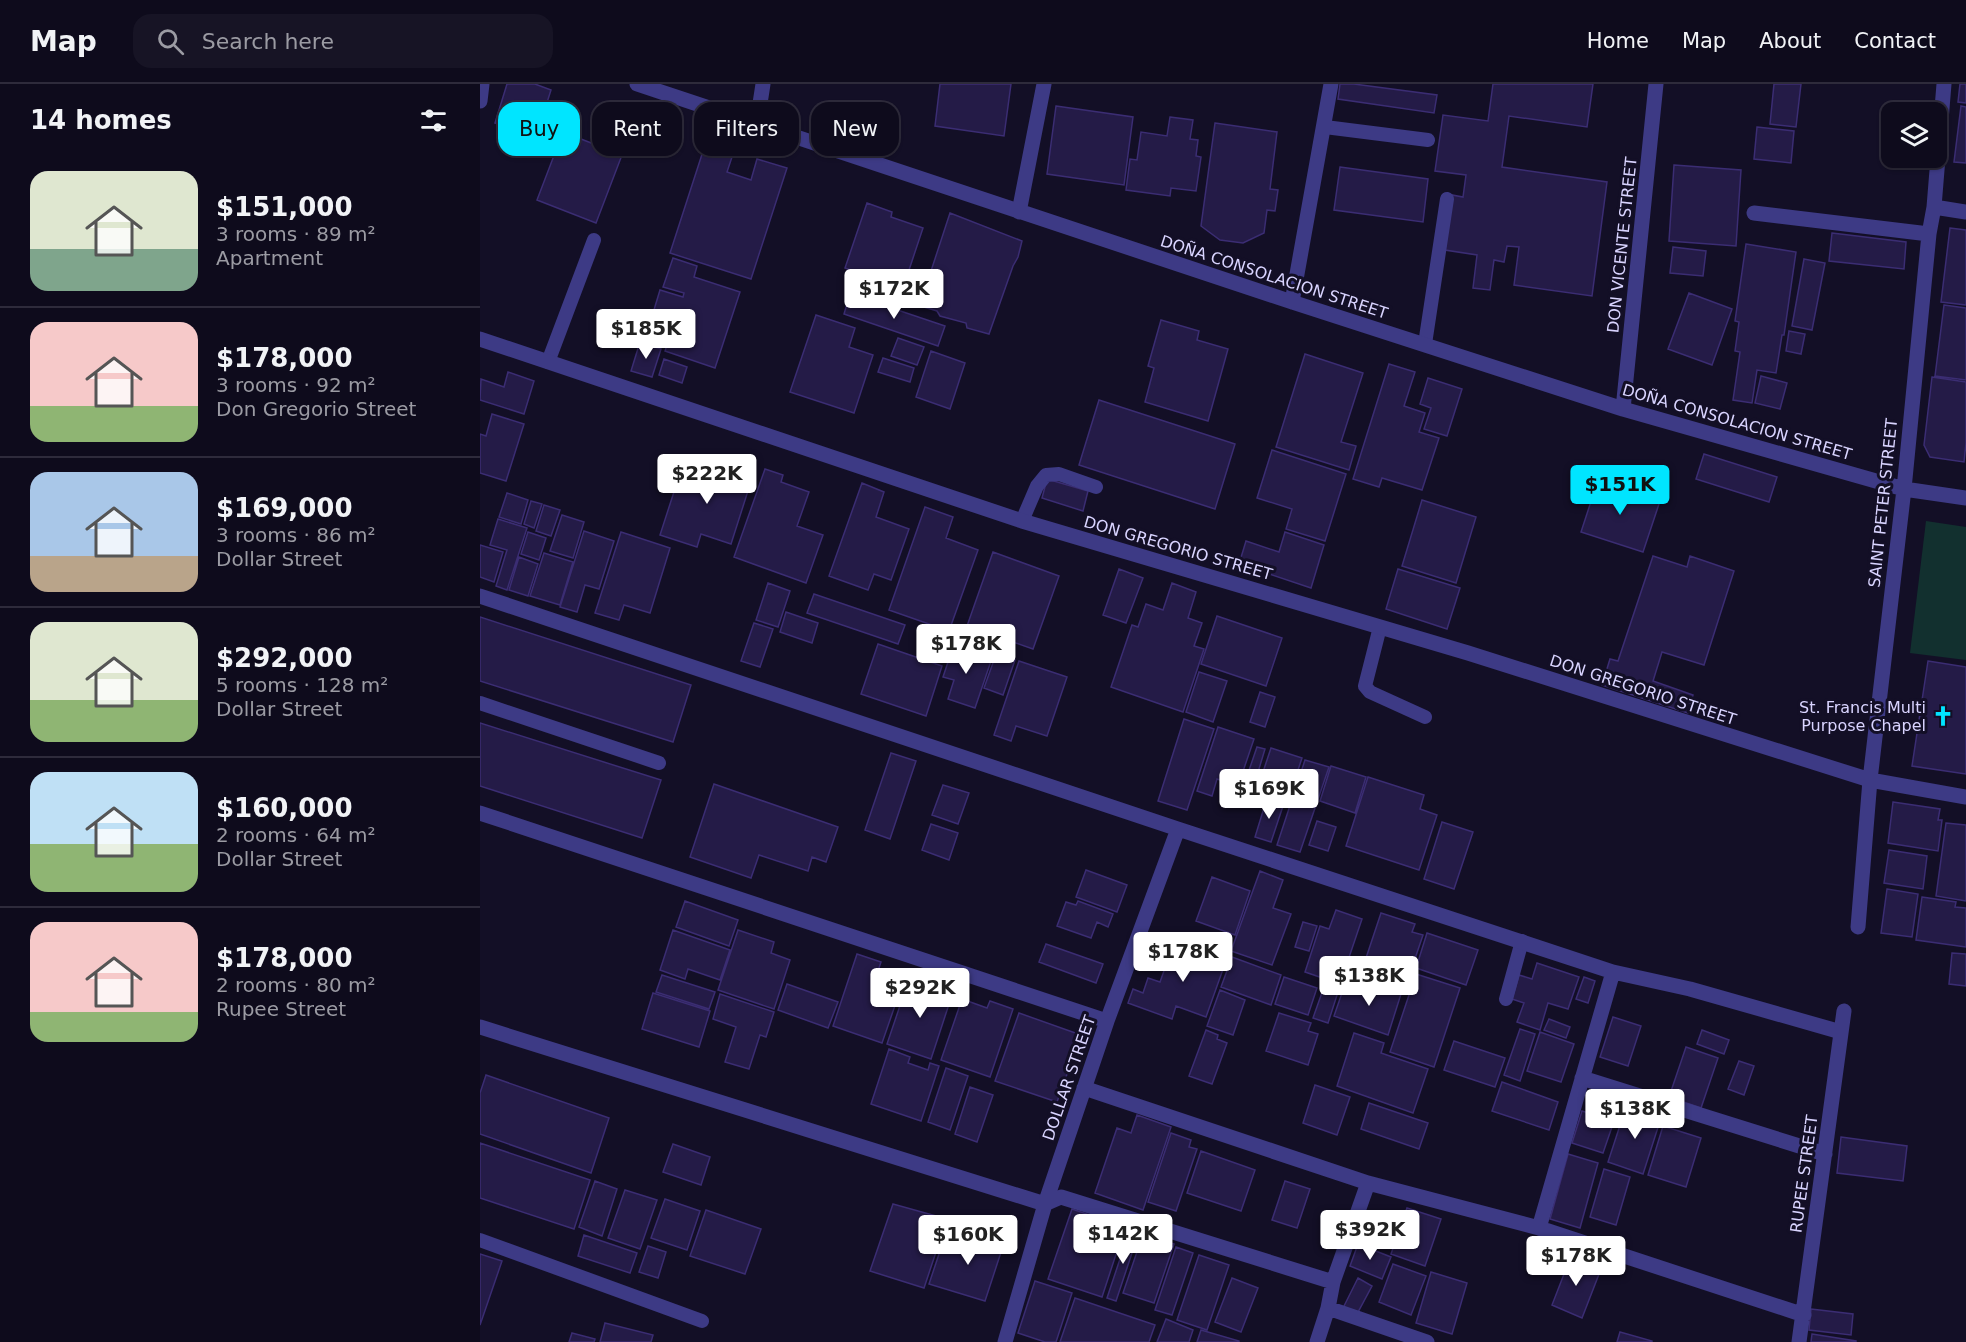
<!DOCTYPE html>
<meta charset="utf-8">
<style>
body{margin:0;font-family:"DejaVu Sans",sans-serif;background:#171425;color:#f1f3f6;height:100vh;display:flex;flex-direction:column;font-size:22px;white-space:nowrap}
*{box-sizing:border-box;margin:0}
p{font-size:20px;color:#9b9ba3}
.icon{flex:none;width:33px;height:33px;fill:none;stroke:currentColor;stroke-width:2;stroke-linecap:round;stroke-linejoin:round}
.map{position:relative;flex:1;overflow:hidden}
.panel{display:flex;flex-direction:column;background:#0e0b1c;width:480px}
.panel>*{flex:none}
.top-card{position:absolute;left:18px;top:18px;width:570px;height:54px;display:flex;gap:12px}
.fabs{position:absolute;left:1401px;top:18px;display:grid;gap:12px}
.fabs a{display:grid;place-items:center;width:66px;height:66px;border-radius:12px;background:#0e0b1c;box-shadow:0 2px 4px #0004,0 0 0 2px #2e2b3b;font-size:30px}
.price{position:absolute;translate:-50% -51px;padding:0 14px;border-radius:6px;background:#fff;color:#222;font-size:20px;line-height:39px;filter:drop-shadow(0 2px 3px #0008)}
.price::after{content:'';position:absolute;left:50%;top:36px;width:18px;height:14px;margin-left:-9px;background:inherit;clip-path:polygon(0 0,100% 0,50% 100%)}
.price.on{background:#00e5ff;color:#111}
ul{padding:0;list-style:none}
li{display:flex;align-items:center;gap:18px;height:150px;padding:0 30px}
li+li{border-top:2px solid #2e2b3b}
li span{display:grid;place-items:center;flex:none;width:168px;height:120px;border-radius:18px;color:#555}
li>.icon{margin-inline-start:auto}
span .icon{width:72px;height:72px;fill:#fffc;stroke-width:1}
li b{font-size:26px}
h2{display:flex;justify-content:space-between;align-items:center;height:72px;padding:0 30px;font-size:26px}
.pill{padding:0 21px;border-radius:18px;background:#0e0b1c;box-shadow:0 2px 4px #0004,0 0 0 2px #2e2b3b;font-size:21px;line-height:54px}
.pill.on{background:#00e5ff;color:#111}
header{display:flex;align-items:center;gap:36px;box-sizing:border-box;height:84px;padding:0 30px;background:#0e0b1c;border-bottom:2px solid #2e2b3b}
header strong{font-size:28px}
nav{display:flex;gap:33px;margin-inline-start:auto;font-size:21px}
.search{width:420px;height:54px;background:#171425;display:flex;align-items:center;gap:15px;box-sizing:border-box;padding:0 21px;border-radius:18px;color:#9b9ba3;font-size:22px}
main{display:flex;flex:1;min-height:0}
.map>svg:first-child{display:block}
</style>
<header>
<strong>Map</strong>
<div class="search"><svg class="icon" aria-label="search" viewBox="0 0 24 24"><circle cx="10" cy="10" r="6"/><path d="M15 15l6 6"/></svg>Search here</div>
<nav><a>Home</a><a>Map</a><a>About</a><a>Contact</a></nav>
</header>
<main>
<section class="panel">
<h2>14 homes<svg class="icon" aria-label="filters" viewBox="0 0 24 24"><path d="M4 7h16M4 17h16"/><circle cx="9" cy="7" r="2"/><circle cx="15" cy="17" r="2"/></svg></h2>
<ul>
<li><span style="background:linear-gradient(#dfe7d0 65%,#7fa58c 0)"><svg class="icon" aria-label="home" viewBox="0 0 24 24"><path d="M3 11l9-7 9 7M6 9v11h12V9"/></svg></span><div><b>$151,000</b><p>3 rooms · 89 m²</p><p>Apartment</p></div></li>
<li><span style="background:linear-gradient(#f6c9c9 70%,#8fb573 0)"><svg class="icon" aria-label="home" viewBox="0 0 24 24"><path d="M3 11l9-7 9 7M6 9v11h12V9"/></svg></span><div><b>$178,000</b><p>3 rooms · 92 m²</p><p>Don Gregorio Street</p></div></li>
<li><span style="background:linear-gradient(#a9c7e8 70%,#b9a48a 0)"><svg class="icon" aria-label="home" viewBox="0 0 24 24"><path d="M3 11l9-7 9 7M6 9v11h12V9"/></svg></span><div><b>$169,000</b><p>3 rooms · 86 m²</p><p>Dollar Street</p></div></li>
<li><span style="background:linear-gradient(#dfe7d0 65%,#8fb573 0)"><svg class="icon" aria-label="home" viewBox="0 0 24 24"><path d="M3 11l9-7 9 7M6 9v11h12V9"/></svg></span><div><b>$292,000</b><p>5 rooms · 128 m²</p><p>Dollar Street</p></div></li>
<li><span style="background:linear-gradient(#bfe0f5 60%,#8fb573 0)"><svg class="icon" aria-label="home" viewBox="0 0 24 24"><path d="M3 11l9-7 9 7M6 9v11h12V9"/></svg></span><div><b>$160,000</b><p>2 rooms · 64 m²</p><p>Dollar Street</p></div></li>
<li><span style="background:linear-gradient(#f6c9c9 75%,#8fb573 0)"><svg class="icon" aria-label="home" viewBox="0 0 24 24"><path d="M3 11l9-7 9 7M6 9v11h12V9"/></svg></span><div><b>$178,000</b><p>2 rooms · 80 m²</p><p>Rupee Street</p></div></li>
</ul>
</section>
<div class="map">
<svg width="1486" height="1258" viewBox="0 0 1486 1258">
<rect width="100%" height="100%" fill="#130f26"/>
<path fill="#12302f" d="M1446 437 1486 443V576L1430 569Z"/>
<path fill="#241b47" stroke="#3b2d73" stroke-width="1.5" d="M27 0H55L71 6 56 53 15 39Z
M460 0H531L524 52 455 42Z
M860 0H874L957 11 954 29 858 15Z
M1013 0H1113L1107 43 1029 32 1022 83 1127 98 1112 212 1034 201 1039 163 1027 162 1024 178 1014 176 1010 206 993 204 997 171 965 166 972 111 983 113 986 91 955 87 963 31 1008 37Z
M1294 0H1321L1316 43 1290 40Z
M1480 0H1486V19L1478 18Z
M576 22 653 33 644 101 567 90Z
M1481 22 1486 23V79L1474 78Z
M690 33 713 36 710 55 718 56 716 72 721 73 716 107 691 104 690 112 646 106 650 75 657 76 661 48 687 52Z
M735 39 797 48 790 105 798 106 795 127 787 126 784 149 763 159 740 156 721 142Z
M1277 43 1314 47 1311 79 1274 75Z
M83 48 142 71 116 139 57 116Z
M226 58 254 67 247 88 271 96 277 75 307 84 271 195 190 169Z
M1194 81 1261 86 1256 162 1189 157Z
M860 83 948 95 943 138 854 126Z
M387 119 412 128 411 133 443 144 423 204 365 184Z
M470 129 542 157 538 173 533 182 509 250 487 244 486 239 460 232 457 227 444 223 459 194 450 190Z
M1470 144 1486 146V221L1461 218Z
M1352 149 1426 158 1424 185 1349 177Z
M1266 160 1316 168 1304 251H1302L1296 289 1277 286 1272 319 1253 316 1260 268 1255 267 1259 238 1255 237Z
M1193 163 1226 167 1223 192 1190 189Z
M193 174 217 182 214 193 260 208 235 284 185 267 192 246 170 239 180 206 203 213 204 209 183 203Z
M1324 175 1345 179 1332 246 1312 242Z
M1209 209 1252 225 1232 281 1188 265Z
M370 210 465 242 458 262 364 230Z
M1464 221 1486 224V296L1455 292Z
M336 231 375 244 369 263 393 271 374 329 310 308Z
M681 236 719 247 717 256 748 265 728 337 665 318 674 284 668 282Z
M1309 247 1325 250 1321 270 1306 267Z
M418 254 444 263 437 281 411 272Z
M160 258 181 265 172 293 151 287Z
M451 267 485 279 470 325 436 313Z
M825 270 883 289 861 358 876 362 869 386 796 363Z
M403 274 434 284 430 298 398 288Z
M184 275 207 283 202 299 179 291Z
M909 280 935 288 924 322 945 329 939 348 959 354 942 406 902 394 899 403 873 395Z
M28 288 54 297 44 330 0 316 1 295 24 303Z
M1281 292 1307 299 1300 325 1275 319Z
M1452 293 1486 298V359L1484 378 1450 373 1444 361Z
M948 294 982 305 967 352 944 345 951 324 940 320Z
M619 316 755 360 735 425 599 381Z
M12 330 44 340 26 397 0 389V350L6 352Z
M792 366 866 390 845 457 806 445 812 425 777 414Z
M1224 370 1297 393 1289 418 1216 395Z
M246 379 274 388 251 460 221 450 217 463 180 451 203 380 242 393Z
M285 385 303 391 301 398 329 408 317 442 343 451 326 499 254 473Z
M567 395 608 407 603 427 562 414Z
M1118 396 1180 417 1163 468 1101 448Z
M382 399 404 408 396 433 429 445 411 496 394 490 388 506 349 492Z
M27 409 48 416 41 440 19 433Z
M942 416 996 433 976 499 922 482Z
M51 417 62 420 54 444 44 440Z
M64 421 80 426 71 452 56 447Z
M445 423 473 433 466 454 498 466 469 547 409 526Z
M82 431 104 438 93 474 70 467Z
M18 435 47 444 27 506 16 502 27 466 10 461Z
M104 447 134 457 119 505 105 501 97 528 80 523Z
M48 448 66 454 59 476 41 470Z
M141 448 190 464 170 529 144 521 139 536 115 529Z
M805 448 844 461 831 504 759 480 766 457 799 468Z
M0 461 23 468 14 498 0 493Z
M513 468 579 492 553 565 487 542Z
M64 469 93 478 80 521 50 512Z
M1173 472 1207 483 1210 472 1254 487 1224 581 1182 568 1173 597 1213 611 1208 629 1122 601 1130 575 1138 577Z
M39 473 58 480 48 512 29 506Z
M639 485 663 494 646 539 623 531Z
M918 485 980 504 967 545 906 525Z
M288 499 310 507 298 543 276 536Z
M692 499 716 508 708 534 722 539 714 562 724 565 703 628 631 603 652 541 658 543 666 520 683 526Z
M334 510 425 541 418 560 327 529Z
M306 528 338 539 332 559 300 548Z
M737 532 802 554 786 602 721 580Z
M0 533 211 601 193 658 0 597Z
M274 539 293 545 280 583 261 577Z
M475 557 491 562 489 570 511 577 495 624 468 615 474 596 463 593Z
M398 560 462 582 446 632 381 610Z
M494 562 535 576 523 611 504 604 514 576 492 569Z
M539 577 587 593 567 652 536 642 531 657 514 651Z
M1448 577 1486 583V690L1432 682Z
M719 588 747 597 733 638 706 628Z
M780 608 795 613 785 643 770 638Z
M704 635 734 645 707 726 678 717Z
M0 639 181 696 162 754 0 702Z
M738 643 774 655 758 702 737 695 732 712 717 707Z
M777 663 785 665 775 698 766 695Z
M791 664 822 674 810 710 779 700Z
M411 669 436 677 410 755 385 746Z
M825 676 849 683 820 768 797 761Z
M851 682 886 693 875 729 840 717Z
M888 693 944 711 940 725 957 731 939 786 866 762Z
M234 700 358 743 346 778 332 773 328 787 279 771 271 794 210 773Z
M463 701 489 709 478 740 452 731Z
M787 714 804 719 791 758 775 753Z
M1413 718 1460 725 1458 736H1462L1458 767 1408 759Z
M837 737 856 743 848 767 829 761Z
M962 738 993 748 974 805 944 795Z
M1466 739 1486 741V817L1456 812Z
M451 740 478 749 469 776 442 766Z
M1409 766 1447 772 1443 805 1404 799Z
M606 786 647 801 637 828 596 813Z
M780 787 803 796 793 824 811 830 792 881 751 867Z
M732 793 770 807 755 851 716 837Z
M1407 805 1438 810 1432 853 1401 849Z
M1442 813 1476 818 1475 823 1486 824V863L1436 856Z
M205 817 258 836 249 862 196 843Z
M598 817 633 830 628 843 617 838 611 854 577 842 586 818 596 821Z
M856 826 882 835 860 900 825 888 840 842 849 845Z
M901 829 935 840 932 848 943 851 925 904 881 889Z
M823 838 837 842 829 867 815 863Z
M193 846 250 866 240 896 208 885 205 895 180 886Z
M258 846 294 858 291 869 310 876 294 925 238 906Z
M947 849 998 866 986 901 936 884Z
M701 858 747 874 726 933 696 922 692 935 648 919 653 905 663 909 668 894 680 898 690 870 696 872Z
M566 860 623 880 616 899 559 878Z
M1472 869 1486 870V902L1469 900Z
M377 870 401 878 396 893 406 896 404 901 420 907 402 959 353 942Z
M752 873 801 891 791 921 741 903Z
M1057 879 1099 893 1088 925 1068 919 1060 946 1037 938 1044 919 1032 915 1039 891 1052 895Z
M936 890 980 904 954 983 910 968Z
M182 891 235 908 229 925 176 908Z
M804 893 837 904 828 931 795 920Z
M1104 893 1115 897 1108 919 1096 915Z
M440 896 473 908 451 975 407 960 427 901 437 904Z
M886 898 921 910 908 951 854 932 864 903 882 910Z
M307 900 358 918 348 944 298 926Z
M845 900 859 905 848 939 833 934Z
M740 906 765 916 753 951 727 942Z
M173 909 230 927 219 963 162 945Z
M240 910 294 928 286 953 280 951 269 985 245 978 256 943 233 935Z
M482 915 507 924 510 917 533 925 510 993 461 976Z
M539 929 601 951 577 1018 515 997Z
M799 929 831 939 828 947 838 950 828 981 786 967Z
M1133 933 1161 942 1148 982 1120 973Z
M1069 935 1090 943 1086 954 1064 946Z
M1040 945 1055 950 1040 997 1024 991Z
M726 946 738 951 737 955 747 959 732 1000 709 992Z
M1222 946 1249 956 1244 970 1217 960Z
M1060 948 1094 960 1081 998 1047 987Z
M874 949 904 959 901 969 948 985 933 1029 857 1002Z
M974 957 1025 974 1015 1003 964 986Z
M1206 963 1238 974 1221 1024 1189 1013Z
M409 965 430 973 428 979 448 986 450 979 459 982 441 1037 391 1020Z
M1259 977 1274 982 1264 1011 1248 1005Z
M466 984 488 992 470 1046 448 1038Z
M6 991 129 1034 111 1089 0 1050V1009Z
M1022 998 1078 1018 1069 1046 1012 1027Z
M835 1001 870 1013 857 1051 823 1039Z
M490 1003 513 1011 497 1058 475 1050Z
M889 1019 948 1039 939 1065 881 1045Z
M1146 1023 1181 1034 1163 1090 1128 1078Z
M1102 1027 1134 1037 1123 1069 1092 1059Z
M657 1031 691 1043 663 1126 615 1109 637 1044 651 1049Z
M1183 1042 1221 1054 1206 1103 1168 1091Z
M691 1049 711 1056 709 1063 717 1065 696 1127 668 1118Z
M1361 1053 1427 1062 1423 1097 1357 1089Z
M0 1059 110 1096 94 1145 0 1114Z
M193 1060 230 1073 221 1101 183 1088Z
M721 1067 775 1086 761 1127 707 1109Z
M1088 1070 1118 1079 1100 1144 1070 1135Z
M1124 1085 1150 1093 1136 1141 1110 1133Z
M115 1097 137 1105 122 1152 99 1143Z
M805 1097 830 1105 817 1144 792 1136Z
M145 1106 177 1116 160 1165 128 1154Z
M185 1115 220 1127 207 1166 171 1154Z
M413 1120 467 1135 444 1204 390 1187Z
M927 1124 961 1135 945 1182 911 1170Z
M592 1125 645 1143 622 1213 568 1195Z
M226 1126 281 1145 265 1190 210 1172Z
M650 1145 659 1148 636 1217 627 1214Z
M502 1149 525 1156 505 1217 449 1200 465 1152 498 1163Z
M663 1150 694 1160 674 1219 643 1209Z
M104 1151 157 1169 150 1189 98 1172Z
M878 1160 911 1173 902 1195 870 1182Z
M168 1162 186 1168 178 1194 159 1188Z
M696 1163 713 1169 692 1231 675 1226Z
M0 1170 22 1177 0 1241Z
M719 1171 749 1181 727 1246 697 1236Z
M1091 1172 1121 1185 1102 1234 1072 1221Z
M913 1180 946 1192 931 1231 899 1218Z
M951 1188 987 1199 972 1250 936 1239Z
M752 1194 778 1204 761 1248 735 1238Z
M878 1194 892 1202 877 1230 863 1224Z
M555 1197 592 1209 576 1258H565L538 1249Z
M595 1214 675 1241 669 1258H580Z
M1331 1225 1373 1230 1371 1251 1329 1246Z
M686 1235 713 1246 709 1258H677Z
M125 1239 173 1251 171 1258H120Z
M721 1246 759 1257V1258H717Z
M1140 1248 1172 1257V1258H1137Z
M92 1249 115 1255 114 1258H89Z
M1332 1250 1376 1257V1258H1331Z"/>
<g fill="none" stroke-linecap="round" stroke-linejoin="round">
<path stroke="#3d3a85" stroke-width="14" d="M845 43 948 56
M945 260 967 115
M68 278 114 156
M542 437 557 402 566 391 579 390 616 403
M900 543 885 602 890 608 945 633
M0 619 179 679
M1026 915 1042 857
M0 1156 222 1237"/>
<path stroke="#3d3a85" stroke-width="15" d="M157 0 812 218 1143 325 1424 405 1486 414
M0 17 2 0
M277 39 283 0
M1454 123 1486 128
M539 128 564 0
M1274 129 1449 150
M812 218 851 0
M0 255 542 437 988 569 1390 696 1486 713
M1143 325 1176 0
M0 512 698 745 1133 888 1210 905 1361 948
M0 729 627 937
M1378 843 1390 696 1424 405 1449 150 1454 123 1464 0
M0 943 565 1120 581 1113 853 1198
M1102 994 1345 1070
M604 1004 888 1099 1059 1144 1324 1231
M1059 1144 1133 888
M848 1224 947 1258
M525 1258 565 1120 627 937 698 745
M837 1258 848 1224 853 1198 888 1099
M1319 1258 1364 927"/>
</g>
<defs>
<g id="church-bare" transform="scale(1.62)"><path d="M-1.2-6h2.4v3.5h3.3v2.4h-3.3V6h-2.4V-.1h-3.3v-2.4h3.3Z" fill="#00e5ff" stroke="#130f26" stroke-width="2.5" paint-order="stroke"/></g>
</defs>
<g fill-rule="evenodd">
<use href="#church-bare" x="1463" y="632"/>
</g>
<g text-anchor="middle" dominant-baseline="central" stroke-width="6" stroke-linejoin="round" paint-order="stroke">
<g font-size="16" fill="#d9d4ff" stroke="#130f26">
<text transform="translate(1142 161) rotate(-84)">DON VICENTE STREET</text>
<text transform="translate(794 193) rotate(18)">DOÑA CONSOLACION STREET</text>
<text transform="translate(1257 338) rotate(16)">DOÑA CONSOLACION STREET</text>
<text transform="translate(1403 419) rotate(-84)">SAINT PETER STREET</text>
<text transform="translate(698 464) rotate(16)">DON GREGORIO STREET</text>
<text transform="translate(1163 606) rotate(18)">DON GREGORIO STREET</text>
<text transform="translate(589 994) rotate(-71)">DOLLAR STREET</text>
<text transform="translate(1324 1090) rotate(-82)">RUPEE STREET</text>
</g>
<g font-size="16" fill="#d9d4ff" stroke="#130f26" text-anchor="end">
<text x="1446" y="623">St. Francis Multi<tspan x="1446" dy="18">Purpose Chapel</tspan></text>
</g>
</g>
</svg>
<div class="fabs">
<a><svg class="icon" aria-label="layers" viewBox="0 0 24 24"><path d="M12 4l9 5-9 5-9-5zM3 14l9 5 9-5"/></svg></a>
</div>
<b class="price" style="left:414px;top:236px">$172K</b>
<b class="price" style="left:166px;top:276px">$185K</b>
<b class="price" style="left:227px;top:421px">$222K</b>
<b class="price on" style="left:1140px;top:432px">$151K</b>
<b class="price" style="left:486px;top:591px">$178K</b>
<b class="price" style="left:789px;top:736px">$169K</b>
<b class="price" style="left:703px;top:899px">$178K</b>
<b class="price" style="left:889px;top:923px">$138K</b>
<b class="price" style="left:440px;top:935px">$292K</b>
<b class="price" style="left:1155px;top:1056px">$138K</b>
<b class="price" style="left:890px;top:1177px">$392K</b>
<b class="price" style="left:643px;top:1181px">$142K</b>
<b class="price" style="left:488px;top:1182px">$160K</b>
<b class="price" style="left:1096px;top:1203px">$178K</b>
<div class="top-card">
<a class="pill on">Buy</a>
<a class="pill">Rent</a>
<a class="pill">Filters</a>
<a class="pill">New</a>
</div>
</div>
</main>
